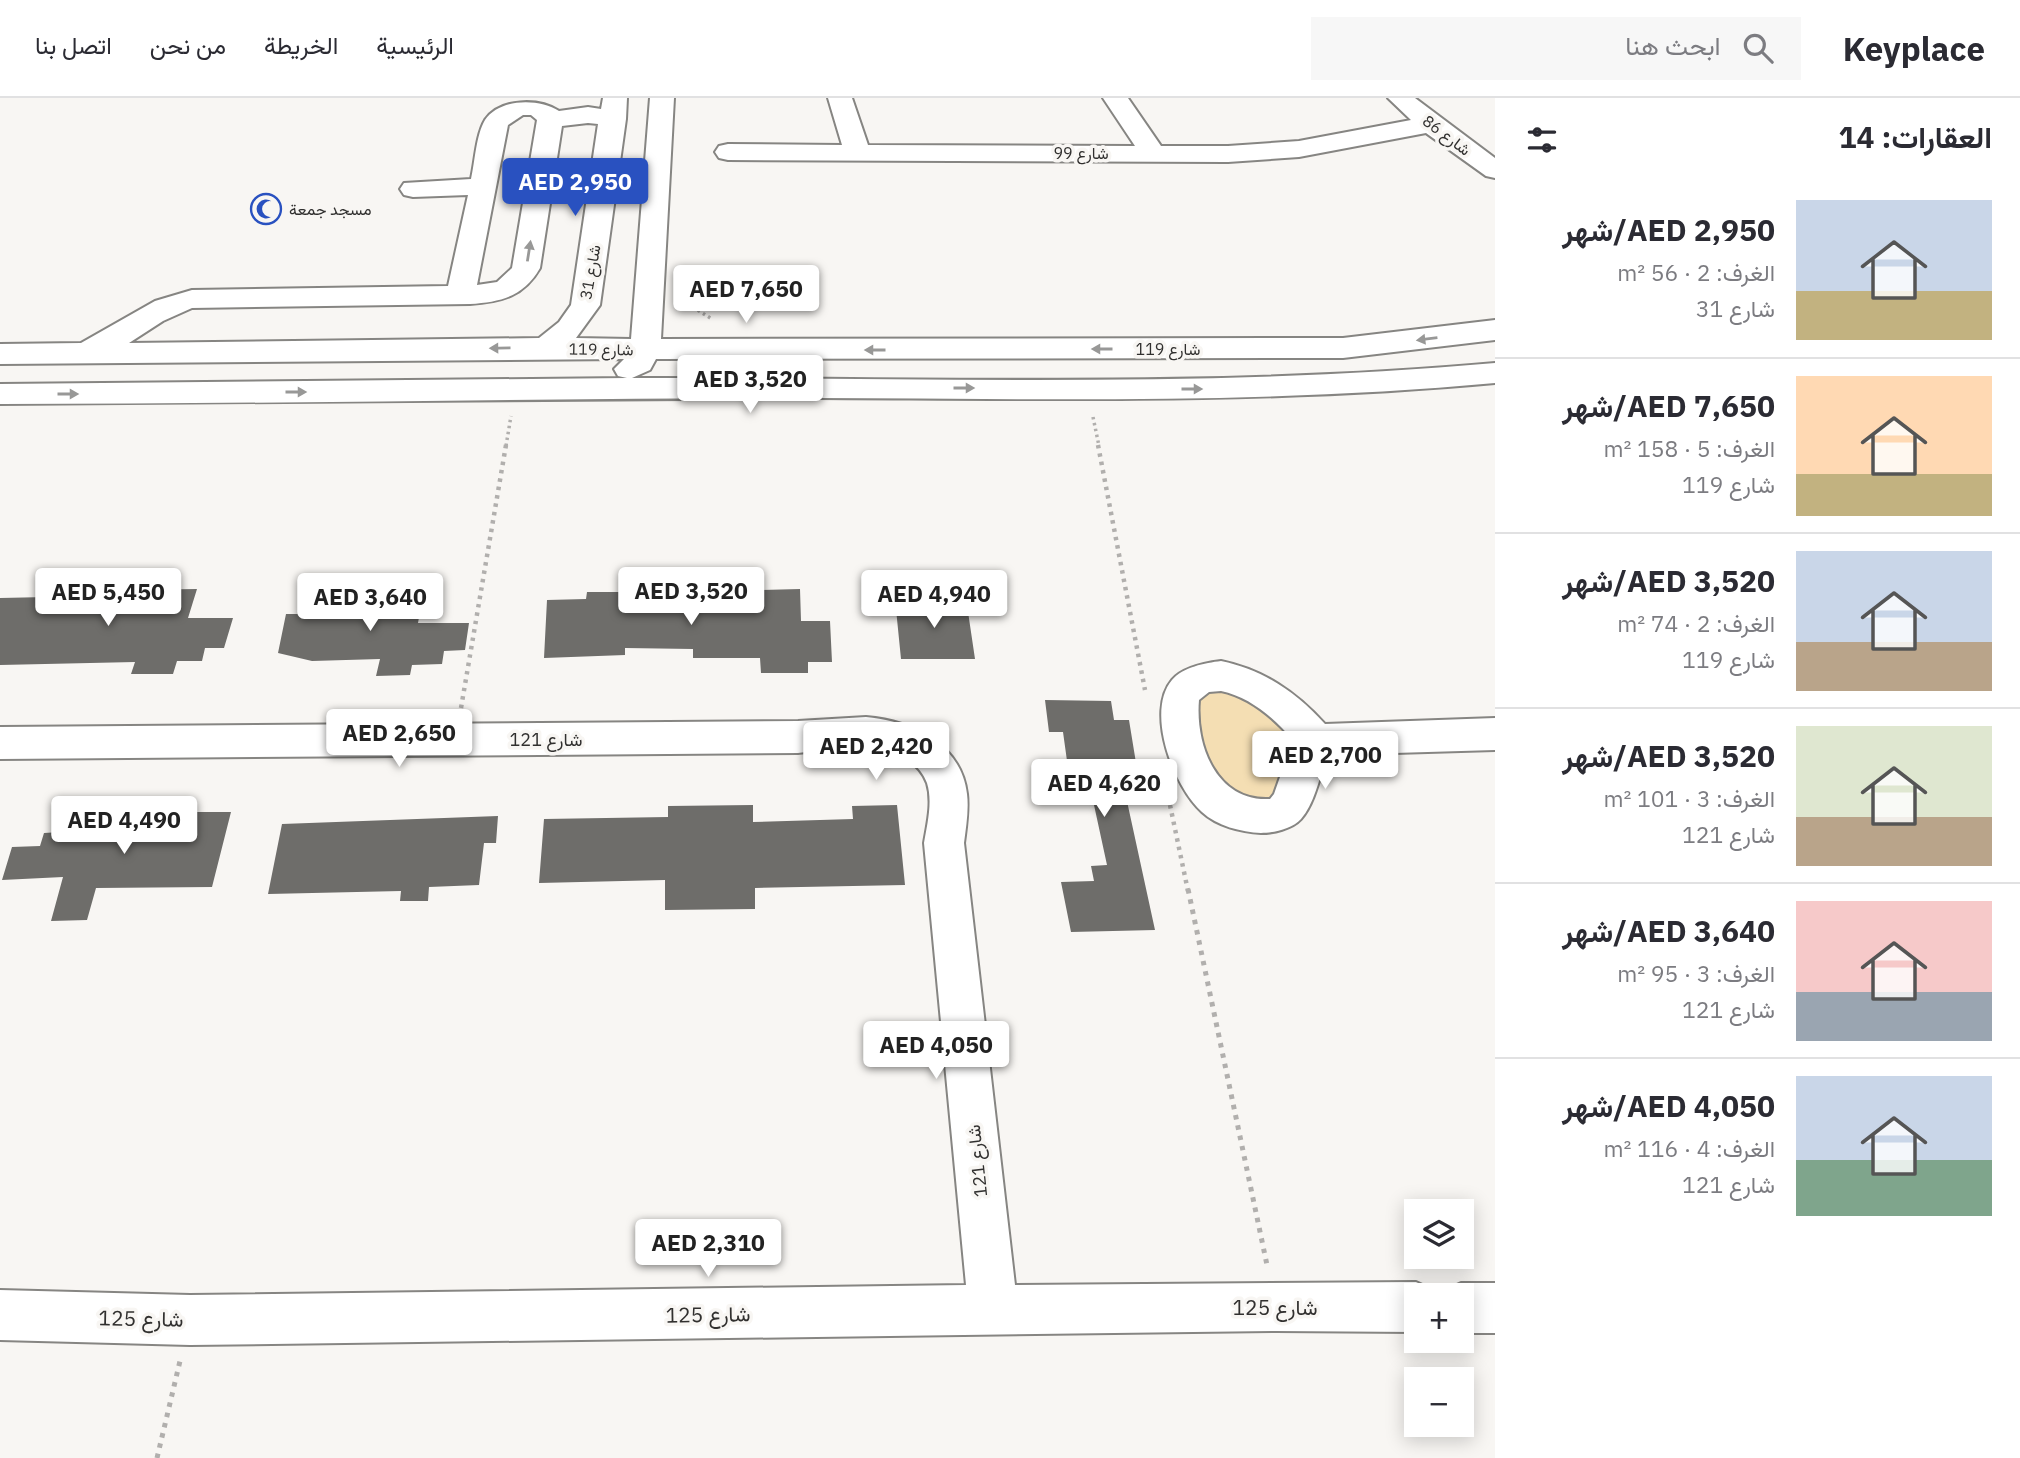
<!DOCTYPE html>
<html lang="ar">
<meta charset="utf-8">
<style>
body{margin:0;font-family:"IBM Plex Sans",Vazirmatn,sans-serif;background:#f7f7f7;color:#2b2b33;direction:rtl;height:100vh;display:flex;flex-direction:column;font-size:26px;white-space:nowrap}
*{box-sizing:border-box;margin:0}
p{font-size:23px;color:#7c7c81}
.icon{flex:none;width:38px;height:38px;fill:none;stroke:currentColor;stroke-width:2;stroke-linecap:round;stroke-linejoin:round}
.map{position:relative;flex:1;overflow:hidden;direction:ltr}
.details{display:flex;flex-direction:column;background:#fff;width:525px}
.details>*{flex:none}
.controls{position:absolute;left:1404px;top:1101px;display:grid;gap:14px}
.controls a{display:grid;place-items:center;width:70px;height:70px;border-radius:0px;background:#fff;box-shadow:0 4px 18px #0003;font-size:35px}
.price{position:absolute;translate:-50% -60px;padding:0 16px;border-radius:7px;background:#fff;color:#222;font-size:23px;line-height:46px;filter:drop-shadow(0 2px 4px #0008)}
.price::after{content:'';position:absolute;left:50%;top:42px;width:21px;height:16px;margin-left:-10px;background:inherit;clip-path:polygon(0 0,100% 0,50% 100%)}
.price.active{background:#2951c0;color:#fff}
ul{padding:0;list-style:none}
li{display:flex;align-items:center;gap:21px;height:175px;padding:0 28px}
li+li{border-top:2px solid #e1e1e2}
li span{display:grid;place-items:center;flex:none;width:196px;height:140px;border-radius:0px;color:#555}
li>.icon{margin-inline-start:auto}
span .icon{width:84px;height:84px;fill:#fffc;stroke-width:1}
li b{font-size:30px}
h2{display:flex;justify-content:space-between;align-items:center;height:84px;padding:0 28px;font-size:30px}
header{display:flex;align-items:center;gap:42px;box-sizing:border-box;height:98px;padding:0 35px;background:#fff;border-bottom:2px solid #e1e1e2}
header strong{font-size:33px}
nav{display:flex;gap:38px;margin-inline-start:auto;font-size:24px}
.search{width:490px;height:63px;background:#f7f7f7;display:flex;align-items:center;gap:18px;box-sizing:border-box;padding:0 24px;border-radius:0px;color:#7c7c81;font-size:26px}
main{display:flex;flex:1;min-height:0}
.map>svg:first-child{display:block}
</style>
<header>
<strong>Keyplace</strong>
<div class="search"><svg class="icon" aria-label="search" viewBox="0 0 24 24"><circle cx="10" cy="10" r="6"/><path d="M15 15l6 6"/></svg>ابحث هنا</div>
<nav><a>الرئيسية</a><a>الخريطة</a><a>من نحن</a><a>اتصل بنا</a></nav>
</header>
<main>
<section class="details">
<h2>العقارات: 14<svg class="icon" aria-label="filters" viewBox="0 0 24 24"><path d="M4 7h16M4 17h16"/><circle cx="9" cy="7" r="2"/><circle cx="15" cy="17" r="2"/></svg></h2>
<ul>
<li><span style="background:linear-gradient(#c9d6e8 65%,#c2b280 0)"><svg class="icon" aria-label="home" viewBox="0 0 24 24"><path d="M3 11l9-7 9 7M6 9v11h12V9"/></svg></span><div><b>AED 2,950/شهر</b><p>الغرف: 2 · 56 m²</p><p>شارع 31</p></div></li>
<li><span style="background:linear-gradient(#ffd9b3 70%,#c2b280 0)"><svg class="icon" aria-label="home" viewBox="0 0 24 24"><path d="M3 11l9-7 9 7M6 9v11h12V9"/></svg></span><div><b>AED 7,650/شهر</b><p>الغرف: 5 · 158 m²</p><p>شارع 119</p></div></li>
<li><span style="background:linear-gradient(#c9d6e8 65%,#b9a48a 0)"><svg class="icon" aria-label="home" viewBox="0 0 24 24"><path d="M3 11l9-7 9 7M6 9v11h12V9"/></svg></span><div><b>AED 3,520/شهر</b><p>الغرف: 2 · 74 m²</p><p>شارع 119</p></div></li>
<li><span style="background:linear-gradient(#dfe7d0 65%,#b9a48a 0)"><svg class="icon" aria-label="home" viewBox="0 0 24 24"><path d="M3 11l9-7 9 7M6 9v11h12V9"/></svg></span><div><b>AED 3,520/شهر</b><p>الغرف: 3 · 101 m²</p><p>شارع 121</p></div></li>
<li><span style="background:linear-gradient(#f6c9c9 65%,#9aa5b1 0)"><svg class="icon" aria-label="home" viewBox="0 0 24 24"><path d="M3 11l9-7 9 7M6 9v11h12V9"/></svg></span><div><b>AED 3,640/شهر</b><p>الغرف: 3 · 95 m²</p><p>شارع 121</p></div></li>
<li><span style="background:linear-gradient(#c9d6e8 60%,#7fa58c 0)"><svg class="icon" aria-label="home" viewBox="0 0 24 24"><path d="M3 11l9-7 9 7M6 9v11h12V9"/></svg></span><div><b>AED 4,050/شهر</b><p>الغرف: 4 · 116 m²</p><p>شارع 121</p></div></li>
</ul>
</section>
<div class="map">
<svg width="1495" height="1360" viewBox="0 0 1495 1360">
<rect width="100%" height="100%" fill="#f8f6f3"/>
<path fill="#f4deb3" d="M1220 588 1279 617 1291 677 1289 689 1262 706 1210 686 1195 614C1199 600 1205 593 1220 588Z"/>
<path fill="#6e6d6a" d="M134 486 132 492 197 491 188 520H233L224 550H205L202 563H177L173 576H131L135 564 0 567V500L47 499 51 487Z
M800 491 801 523H830L832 564H808V575H761L760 560H693V551L625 550V557L544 560 547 502 586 501 587 494H758V492Z
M392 496H423L418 525H469L465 552 444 553 442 566 412 567 410 577 376 578 380 561 312 563 278 555 286 516H301L304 502 391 500Z
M895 501H956V507H967L975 561H901Z
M1045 602 1111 603 1114 622H1129L1137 671H1120L1155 832 1071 834 1061 784 1094 783 1091 768 1107 767 1086 670H1068L1063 634H1049Z
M753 707V724L853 721 852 708 897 707 905 787 755 790V811L665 812V782L539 785 544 721 668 719V708Z
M155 714H231L212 789 96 790 87 822 51 823 63 779 2 782 12 749 40 748 44 735 77 733 80 720 154 718Z
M498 718 496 745H484L479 787 429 789 428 803H400L401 793 268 796 282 726Z"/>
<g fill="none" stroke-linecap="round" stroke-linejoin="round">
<g stroke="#868582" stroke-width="4">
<path id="minor" d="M603 0H627L626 21 600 207 576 240 631 241 650 0H674L661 241 1343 240 1495 222V242L1343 260 656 261 650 272 632 280C919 279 1208 291 1495 265V285C1270 306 1045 301 819 300 546 300 273 306 0 306V286L627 280 618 278 614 271 624 261 0 266V246L81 245 155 203 192 192 448 188 468 97 413 99 404 97 400 91 404 85 471 81C475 64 476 37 485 22 500 0 539 0 559 13L588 9 601 11ZM523 17H531L537 22 512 170 497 184 477 187 508 27ZM588 25 598 26 571 207 559 224 539 240 129 245 163 223 192 210 470 206C502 204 524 198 540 170L562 28Z
M828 0H852L868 47 1135 48 1103 0H1128L1161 48H1228L1299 43 1411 22 1388 0H1415L1495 60V80L1486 78 1426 35 1299 59 1228 64 728 62 719 60 715 54 719 48 728 46 842 47Z
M1221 563C1264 572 1296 594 1325 626L1495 620V652L1327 657C1320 677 1315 705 1301 721 1292 731 1273 735 1261 735 1241 734 1217 728 1202 714 1174 689 1145 614 1172 582 1183 569 1205 565 1221 563ZM1221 593C1250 599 1274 620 1293 642L1274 696 1270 701C1217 704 1195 648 1199 602L1209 594Z
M866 619C911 623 961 645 967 696 969 712 966 729 964 745L1015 1187 1416 1184 1433 1192 1436 1197H1416V1234L1276 1233 190 1247 0 1242V1192L190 1197 966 1187 924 745C927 727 933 704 927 685 909 638 836 651 798 655L0 661V629L798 623Z
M1461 1185H1495V1235H1461V1197H1442L1444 1193Z"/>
</g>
<path stroke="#b1afad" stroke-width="3.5" stroke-dasharray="2.5 3.5" stroke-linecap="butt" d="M682 190H686L694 210 712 221
M1093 319 1099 348
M506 348 511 318"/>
<path stroke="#b1afad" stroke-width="4.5" stroke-dasharray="3.5 5" stroke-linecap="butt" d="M1098 347 1145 592
M461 610 506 347
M1170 707 1188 793"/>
<path stroke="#b1afad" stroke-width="5" stroke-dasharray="4.5 6" stroke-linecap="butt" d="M1188 791 1267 1167
M157 1360 180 1263"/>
<use href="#minor" fill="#fff" fill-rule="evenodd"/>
</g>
<defs><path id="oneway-solid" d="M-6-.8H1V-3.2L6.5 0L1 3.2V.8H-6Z" transform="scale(1.75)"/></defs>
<g fill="#989897">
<use href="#oneway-solid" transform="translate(529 153) rotate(-81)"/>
<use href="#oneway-solid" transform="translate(1427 241) rotate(173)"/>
<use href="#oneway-solid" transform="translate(500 250) rotate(179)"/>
<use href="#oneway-solid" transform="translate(1102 251) rotate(180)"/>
<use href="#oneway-solid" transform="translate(875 252) rotate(180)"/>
<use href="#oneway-solid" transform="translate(964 290)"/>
<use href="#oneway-solid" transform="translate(1192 291)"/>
<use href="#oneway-solid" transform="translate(296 294)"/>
<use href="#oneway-solid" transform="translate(68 296)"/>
</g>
<defs>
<g id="mosque-ring" transform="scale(1.575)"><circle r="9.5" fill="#f8f6f3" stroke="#2951c0" stroke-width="1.5"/><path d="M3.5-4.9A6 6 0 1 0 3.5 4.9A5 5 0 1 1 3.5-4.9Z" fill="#2951c0"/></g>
</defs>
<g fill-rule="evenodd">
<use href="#mosque-ring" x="266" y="111"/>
</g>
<g text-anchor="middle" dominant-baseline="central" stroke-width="7" stroke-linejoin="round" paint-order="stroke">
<g font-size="16" fill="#31302f" stroke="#f8f6f3">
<text transform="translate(1447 37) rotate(37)">شارع 86</text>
<text x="1081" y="55">شارع 99</text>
<text transform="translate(590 174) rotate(-80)">شارع 31</text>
<text transform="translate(601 251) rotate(1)">شارع 119</text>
<text x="1168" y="251">شارع 119</text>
</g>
<g font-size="16" fill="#31302f" stroke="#f8f6f3" text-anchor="start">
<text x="289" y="111">مسجد جمعة</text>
</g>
<g font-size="18" fill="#31302f" stroke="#f8f6f3">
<text x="546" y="641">شارع 121</text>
<text transform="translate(977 1063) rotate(-96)">شارع 121</text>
</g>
<g font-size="21" fill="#31302f" stroke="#f8f6f3">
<text x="1275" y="1209">شارع 125</text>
<text transform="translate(708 1216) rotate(-1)">شارع 125</text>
<text transform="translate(141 1220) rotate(1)">شارع 125</text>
</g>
</g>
</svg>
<div class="controls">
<a><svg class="icon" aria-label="layers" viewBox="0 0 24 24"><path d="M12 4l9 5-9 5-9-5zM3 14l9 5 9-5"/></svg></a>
<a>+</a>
<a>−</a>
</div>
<b class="price active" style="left:575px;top:120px">AED 2,950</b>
<b class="price" style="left:746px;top:227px">AED 7,650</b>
<b class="price" style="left:750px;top:317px">AED 3,520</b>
<b class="price" style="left:691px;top:529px">AED 3,520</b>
<b class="price" style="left:108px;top:530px">AED 5,450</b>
<b class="price" style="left:934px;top:532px">AED 4,940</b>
<b class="price" style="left:370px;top:535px">AED 3,640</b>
<b class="price" style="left:399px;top:671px">AED 2,650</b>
<b class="price" style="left:876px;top:684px">AED 2,420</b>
<b class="price" style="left:1325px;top:693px">AED 2,700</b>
<b class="price" style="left:1104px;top:721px">AED 4,620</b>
<b class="price" style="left:124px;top:758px">AED 4,490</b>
<b class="price" style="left:936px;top:983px">AED 4,050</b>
<b class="price" style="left:708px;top:1181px">AED 2,310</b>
</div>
</main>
